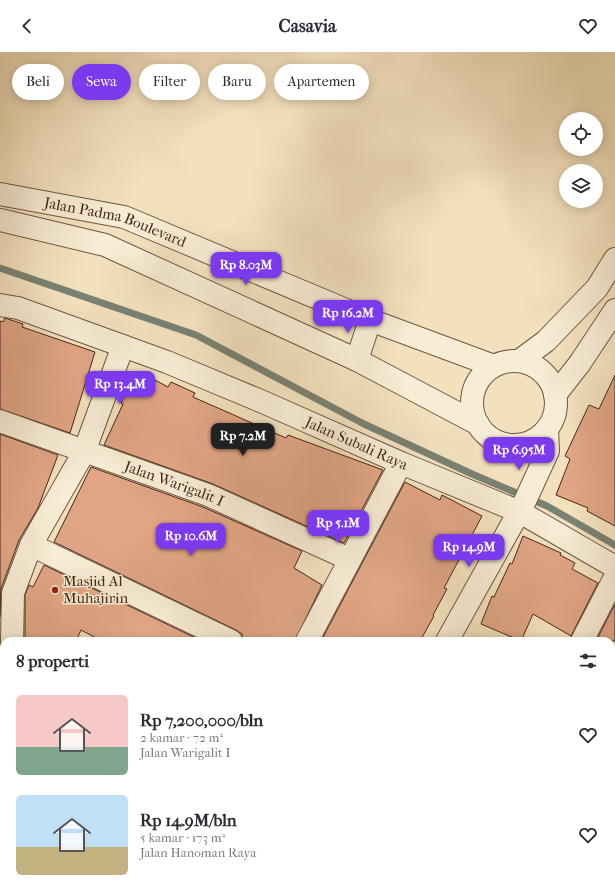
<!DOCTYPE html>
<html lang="id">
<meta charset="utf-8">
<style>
body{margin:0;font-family:"IM FELL French Canon",serif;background:#f7f7f7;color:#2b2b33;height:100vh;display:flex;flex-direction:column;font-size:15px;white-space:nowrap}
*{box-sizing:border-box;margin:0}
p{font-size:13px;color:#7c7c81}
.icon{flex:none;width:22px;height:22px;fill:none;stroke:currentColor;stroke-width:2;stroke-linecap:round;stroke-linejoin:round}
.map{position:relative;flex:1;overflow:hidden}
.side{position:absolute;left:0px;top:585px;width:615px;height:256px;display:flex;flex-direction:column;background:#fff;border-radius:12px 12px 0 0;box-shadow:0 2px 10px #0003}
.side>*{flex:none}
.banner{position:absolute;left:12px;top:12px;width:400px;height:36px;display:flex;gap:8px}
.fabs{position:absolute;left:559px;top:60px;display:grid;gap:8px}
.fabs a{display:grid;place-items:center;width:44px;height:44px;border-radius:50%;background:#fff;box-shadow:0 2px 10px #0003;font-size:20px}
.price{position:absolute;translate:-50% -34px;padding:0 9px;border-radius:8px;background:#7c3aed;color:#fff;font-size:13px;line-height:26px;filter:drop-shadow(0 1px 2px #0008)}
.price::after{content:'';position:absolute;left:50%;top:24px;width:12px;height:9px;margin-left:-6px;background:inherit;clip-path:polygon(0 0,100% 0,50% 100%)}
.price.active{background:#222;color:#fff}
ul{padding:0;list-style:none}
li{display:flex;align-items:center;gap:12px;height:100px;padding:0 16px}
li span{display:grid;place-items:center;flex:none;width:112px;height:80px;border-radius:6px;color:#555}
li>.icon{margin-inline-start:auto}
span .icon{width:48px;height:48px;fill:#fffc;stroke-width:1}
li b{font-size:17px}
h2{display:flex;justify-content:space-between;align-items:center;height:48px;padding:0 16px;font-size:17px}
.chip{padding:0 14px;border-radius:18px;background:#fff;box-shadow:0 2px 10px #0003;font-size:14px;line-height:36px}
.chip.active{background:#7c3aed;color:#fff}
header{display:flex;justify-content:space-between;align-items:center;height:52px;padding:0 16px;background:#fff;font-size:18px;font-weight:800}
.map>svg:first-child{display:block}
</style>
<header><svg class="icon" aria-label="back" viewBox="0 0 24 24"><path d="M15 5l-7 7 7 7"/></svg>Casavia<svg class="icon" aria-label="heart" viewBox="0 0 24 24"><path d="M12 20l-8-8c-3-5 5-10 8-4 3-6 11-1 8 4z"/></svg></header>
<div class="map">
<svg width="615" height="841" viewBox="0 0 615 841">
<rect width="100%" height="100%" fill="#f3e1be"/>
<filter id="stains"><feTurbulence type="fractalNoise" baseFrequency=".005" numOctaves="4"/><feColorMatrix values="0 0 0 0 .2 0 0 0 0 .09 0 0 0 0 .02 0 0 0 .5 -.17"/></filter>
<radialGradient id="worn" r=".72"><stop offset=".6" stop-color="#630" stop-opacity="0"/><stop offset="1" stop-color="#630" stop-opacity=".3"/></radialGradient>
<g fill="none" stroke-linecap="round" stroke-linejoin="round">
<path stroke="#798273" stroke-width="7" d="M0 216 196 283 364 372 472 422 547 454 615 493"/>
</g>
<path fill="#e0a584" stroke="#452718" d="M5 266 23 272 22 275 95 300 70 381 0 357V269L3 270Z
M138 319 168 335 171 330 195 341 193 345 286 386 288 383 383 418 344 491 213 432 104 393 123 352 121 351Z
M615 323V474L587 459 588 456 556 443 570 407 565 404 589 353 599 357Z
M0 382 58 403 38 456 19 488 1 537 0 565Z
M91 415 203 455 302 499 294 516 322 533 295 589H243L242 582 236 578 54 490Z
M405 430 440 448 442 443 482 464 444 536 447 537 433 563 434 564 420 589H321Z
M523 484 561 501 560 503 575 511 572 517 598 531 571 584 533 562 521 589 481 572 492 544 494 545 510 511 512 512Z
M44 513 202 589H102L81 578 76 589H32L25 585V543L29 533 33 535Z
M615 552V589H596Z"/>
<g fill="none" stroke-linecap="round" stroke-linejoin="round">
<g stroke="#705642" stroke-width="24">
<g id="minor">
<path id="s1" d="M0 142 124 165 370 268 494 314"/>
<path d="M0 168 105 193 357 308 478 372"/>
<path id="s2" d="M0 253 18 256 167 310 263 350 401 411 520 460 615 515"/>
<path d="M357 308 370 268"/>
<circle cx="514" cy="351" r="42"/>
<path id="s3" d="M0 369 208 443 349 507"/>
<path d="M31 493 231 589"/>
<path d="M12 589 13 541 31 493 84 400 123 294"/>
<path d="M307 589 401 411"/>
<path d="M447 589 525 449 548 399 547 377"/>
<path d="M582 589 615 525"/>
<path d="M0 741 4 740"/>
<path d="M611 752 615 744"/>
<path d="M255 837 264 841"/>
<path d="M60 841 62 837"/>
<path d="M307 841 309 837"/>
<path d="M567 841 569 837"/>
</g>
</g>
<g stroke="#705642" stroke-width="24">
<path id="tertiary" d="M519 309 546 289 597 236 615 207
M555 343 580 311 615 258"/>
</g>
<use href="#minor" stroke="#f7ecd5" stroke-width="22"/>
<use href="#tertiary" stroke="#f7ecd5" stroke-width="22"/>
</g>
<circle fill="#8f2418" stroke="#f7ecd5" stroke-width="1.5" cx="55" cy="538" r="4"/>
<g text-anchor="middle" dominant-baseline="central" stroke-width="3" stroke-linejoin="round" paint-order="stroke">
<g font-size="15" fill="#452718" stroke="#f7ecd5">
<text stroke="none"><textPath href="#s1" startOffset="119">Jalan Padma Boulevard</textPath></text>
<text stroke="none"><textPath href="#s2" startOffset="383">Jalan Subali Raya</textPath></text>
<text stroke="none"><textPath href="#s3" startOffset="185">Jalan Warigalit I</textPath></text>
</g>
<g font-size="15" fill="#452718" stroke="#f7ecd5" text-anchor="start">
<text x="63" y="529">Masjid Al<tspan x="63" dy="17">Muhajirin</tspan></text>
</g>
</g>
<rect width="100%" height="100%" filter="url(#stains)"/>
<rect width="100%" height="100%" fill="url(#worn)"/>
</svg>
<div class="fabs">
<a><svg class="icon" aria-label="locate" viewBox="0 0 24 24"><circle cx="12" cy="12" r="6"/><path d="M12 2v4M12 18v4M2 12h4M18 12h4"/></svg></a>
<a><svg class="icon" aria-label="layers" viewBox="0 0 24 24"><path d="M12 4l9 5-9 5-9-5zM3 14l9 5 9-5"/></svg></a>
</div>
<b class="price" style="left:246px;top:234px">Rp 8.03M</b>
<b class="price" style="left:348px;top:282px">Rp 16.2M</b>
<b class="price" style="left:120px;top:353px">Rp 13.4M</b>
<b class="price active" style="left:243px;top:405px">Rp 7.2M</b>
<b class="price" style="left:519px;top:419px">Rp 6.95M</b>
<b class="price" style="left:338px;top:492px">Rp 5.1M</b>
<b class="price" style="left:191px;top:505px">Rp 10.6M</b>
<b class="price" style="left:469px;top:516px">Rp 14.9M</b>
<div class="banner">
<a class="chip">Beli</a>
<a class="chip active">Sewa</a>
<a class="chip">Filter</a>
<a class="chip">Baru</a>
<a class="chip">Apartemen</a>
</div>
<section class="side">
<h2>8 properti<svg class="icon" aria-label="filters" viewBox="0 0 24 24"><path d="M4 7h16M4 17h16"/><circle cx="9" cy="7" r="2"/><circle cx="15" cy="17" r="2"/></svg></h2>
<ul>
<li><span style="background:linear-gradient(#f6c9c9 65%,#7fa58c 0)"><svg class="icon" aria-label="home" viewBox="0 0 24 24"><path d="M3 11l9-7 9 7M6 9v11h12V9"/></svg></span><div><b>Rp 7,200,000/bln</b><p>2 kamar · 72 m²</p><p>Jalan Warigalit I</p></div><svg class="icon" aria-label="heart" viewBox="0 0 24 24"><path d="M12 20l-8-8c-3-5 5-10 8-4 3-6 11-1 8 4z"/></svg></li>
<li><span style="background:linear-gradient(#bfe0f5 65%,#c2b280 0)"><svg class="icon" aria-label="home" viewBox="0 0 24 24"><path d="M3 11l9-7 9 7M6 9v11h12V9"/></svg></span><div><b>Rp 14.9M/bln</b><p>5 kamar · 173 m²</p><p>Jalan Hanoman Raya</p></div><svg class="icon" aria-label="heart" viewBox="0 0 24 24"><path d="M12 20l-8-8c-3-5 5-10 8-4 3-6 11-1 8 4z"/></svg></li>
</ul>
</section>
</div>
